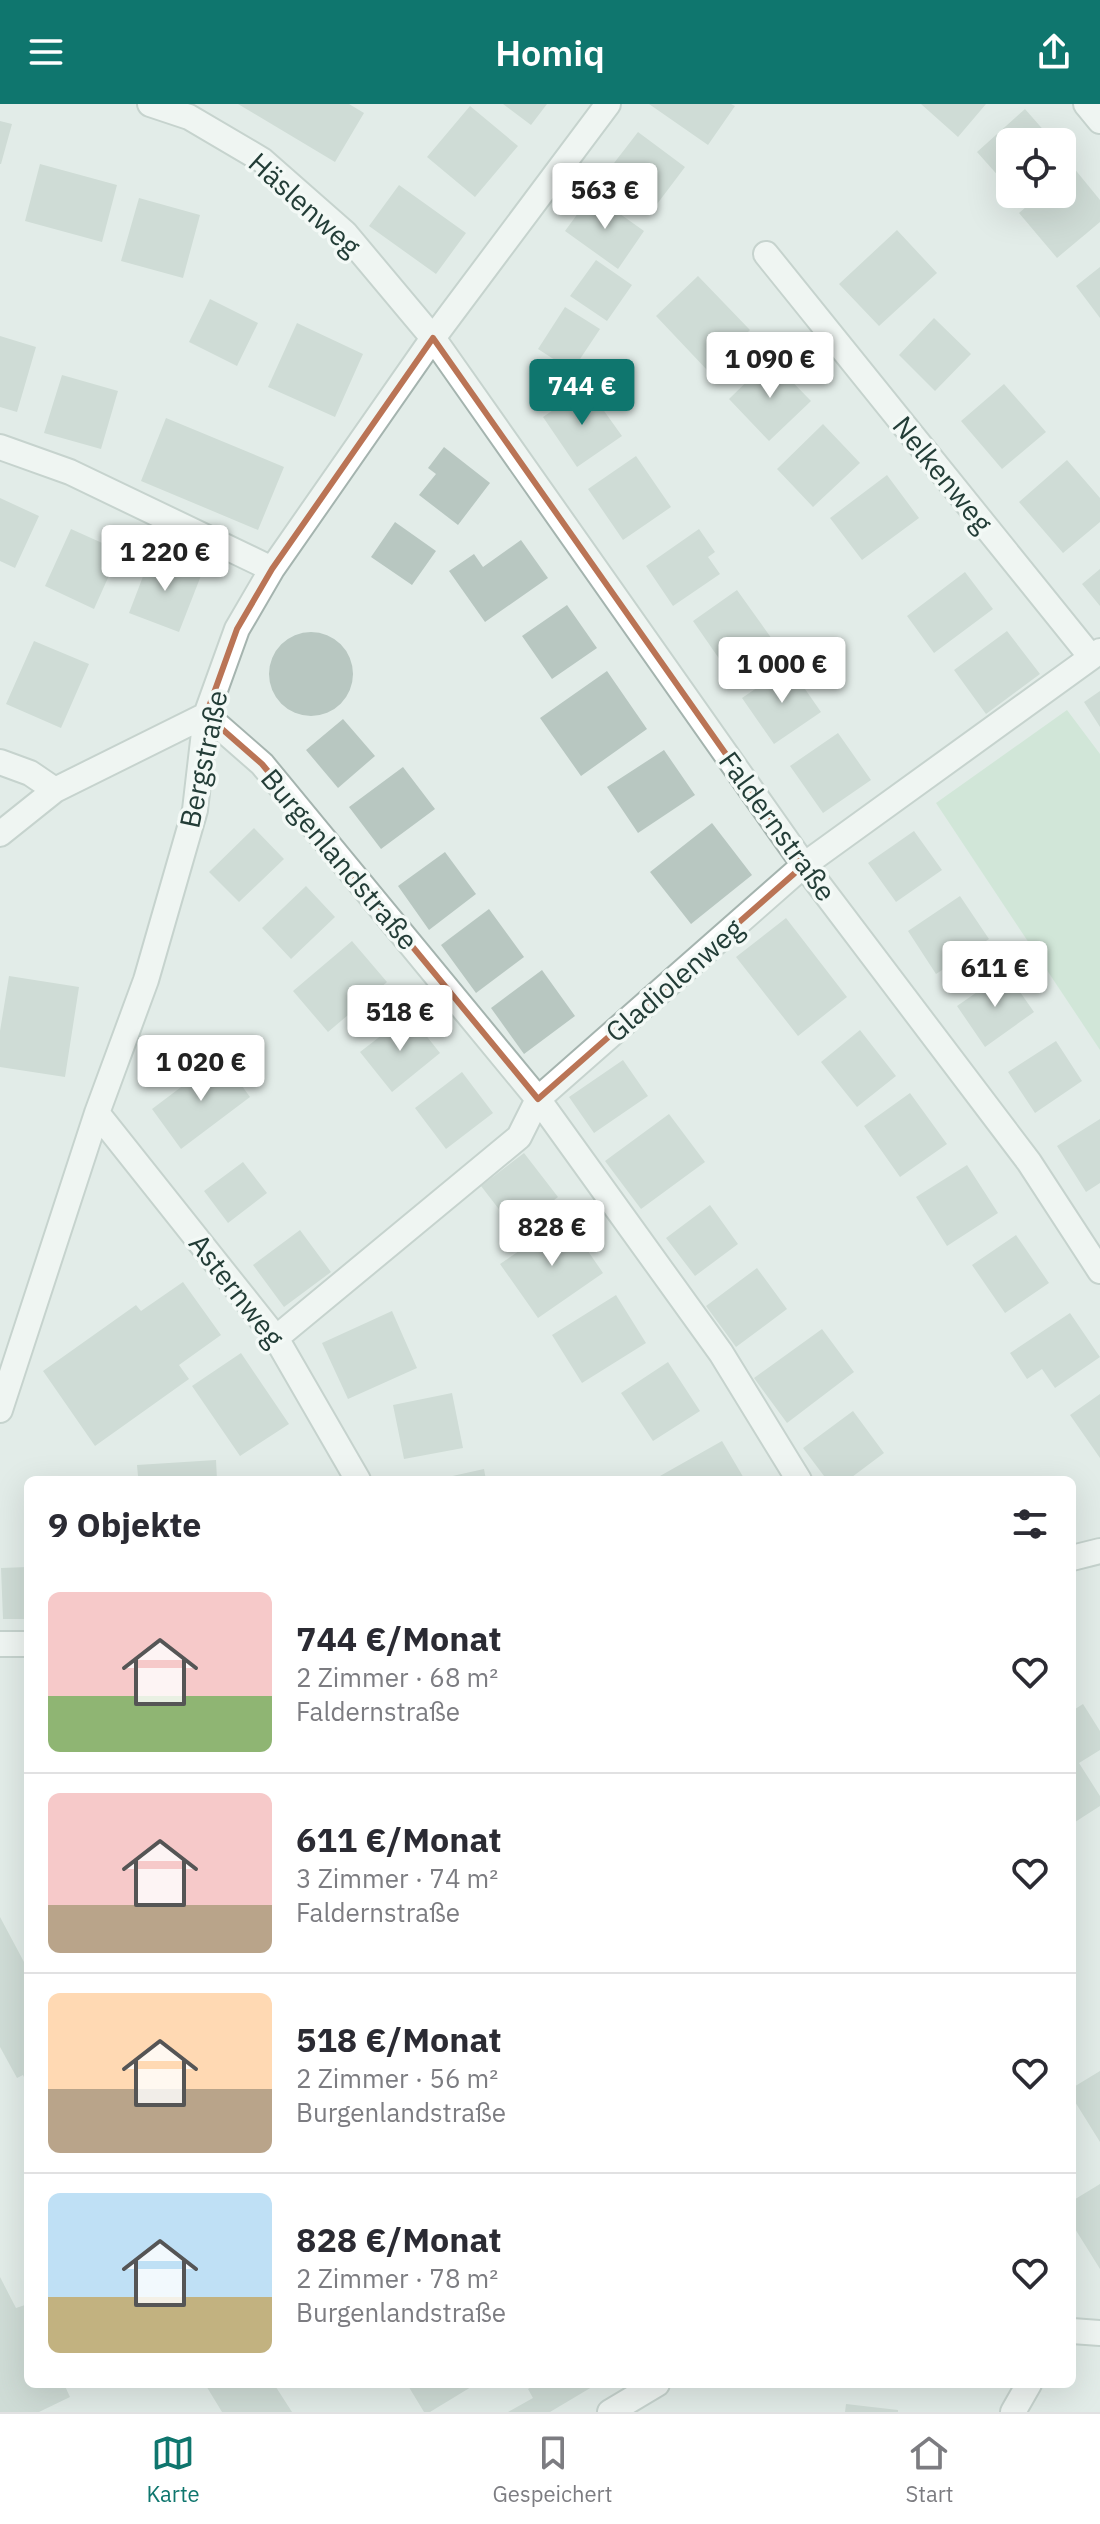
<!DOCTYPE html>
<html lang="de">
<meta charset="utf-8">
<style>
body{margin:0;font-family:"IBM Plex Sans",sans-serif;background:#f7f7f7;color:#2b2b33;height:100vh;display:flex;flex-direction:column;font-size:30px;white-space:nowrap}
*{box-sizing:border-box;margin:0}
p{font-size:26px;color:#7c7c81}
.icon{flex:none;width:44px;height:44px;fill:none;stroke:currentColor;stroke-width:2;stroke-linecap:round;stroke-linejoin:round}
.map{position:relative;flex:1;overflow:hidden}
.drawer{position:absolute;left:24px;top:1372px;width:1052px;height:912px;display:flex;flex-direction:column;background:#fff;border-radius:12px;box-shadow:0 8px 32px #0002}
.drawer>*{flex:none}
.buttons{position:absolute;left:996px;top:24px;display:grid;gap:16px}
.buttons a{display:grid;place-items:center;width:80px;height:80px;border-radius:12px;background:#fff;box-shadow:0 8px 32px #0002;font-size:40px}
.price{position:absolute;translate:-50% -68px;padding:0 18px;border-radius:8px;background:#fff;color:#222;font-size:26px;line-height:52px;filter:drop-shadow(0 2px 4px #0008)}
.price::after{content:'';position:absolute;left:50%;top:48px;width:24px;height:18px;margin-left:-12px;background:inherit;clip-path:polygon(0 0,100% 0,50% 100%)}
.price.current{background:#0f766e;color:#fff}
ul{padding:0;list-style:none}
li{display:flex;align-items:center;gap:24px;height:200px;padding:0 24px}
li+li{border-top:2px solid #e1e1e2}
li span{display:grid;place-items:center;flex:none;width:224px;height:160px;border-radius:12px;color:#555}
li>.icon{margin-inline-start:auto}
span .icon{width:96px;height:96px;fill:#fffc;stroke-width:1}
li b{font-size:34px}
h2{display:flex;justify-content:space-between;align-items:center;height:96px;padding:0 24px;font-size:34px}
header{display:flex;justify-content:space-between;align-items:center;height:104px;padding:0 24px;background:#0f766e;color:#fff;font-size:36px;font-weight:600}
.dock{display:flex;justify-content:space-around;align-items:center;height:112px;border-top:2px solid #e1e1e2;background:#fff;font-size:22px;color:#7c7c81}
.dock a{display:grid;justify-items:center;gap:4px}
.dock .current{color:#0f766e}
.map>svg:first-child{display:block}
</style>
<header><svg class="icon" aria-label="menu" viewBox="0 0 24 24"><path d="M4 6h16M4 12h16M4 18h16"/></svg>Homiq<svg class="icon" aria-label="share" viewBox="0 0 24 24"><path d="M12 15V3M7 8l5-5 5 5M5 13v7h14v-7"/></svg></header>
<div class="map">
<svg width="1100" height="2308" viewBox="0 0 1100 2308">
<rect width="100%" height="100%" fill="#e2ece8"/>
<path fill="#bcddc6" d="M1067 606 1100 650V946L936 699Z"/>
<path fill="#b8c7c1" d="M238 0H349L364 9 335 58Z
M503 0H547L531 21Z
M649 0H731L735 2 708 41Z
M921 0H986L958 33Z
M470 2 518 42 475 93 427 53Z
M1025 5 1054 38H1010V85L977 48Z
M0 17 12 20 1 60H0Z
M638 28 685 63 651 108 604 72Z
M40 60 117 81 102 138 25 117Z
M1073 63 1100 96V118L1057 154 1019 109 1041 90H1062V73Z
M399 81 466 129 436 170 369 122Z
M592 90 644 127 618 165 565 127Z
M139 94 200 111 183 174 121 157Z
M897 126 937 169 879 222 839 180Z
M596 156 632 181 607 217 570 192Z
M1100 163V214L1076 182Z
M698 172 750 226 708 267 656 212Z
M210 195 258 219 237 262 189 238Z
M565 203 600 225 572 267 538 245Z
M934 214 971 250 935 287 899 251Z
M297 219 363 250 335 313 268 283Z
M0 232 36 243 17 308 0 303Z
M770 255 811 297 769 337 729 295Z
M62 271 118 287 101 345 44 329Z
M1004 280 1046 328 1002 365 961 317Z
M587 283 622 332 577 363 543 313Z
M166 314 284 363 258 426 141 377Z
M823 320 860 359 813 403 777 365Z
M444 343 490 379 458 421 419 391 436 370 428 364Z
M636 352 671 403 623 436 588 385Z
M1067 356 1100 394V418L1063 449 1019 398Z
M887 371 919 414 862 456 830 414Z
M0 394 39 412 15 464 0 457Z
M395 418 436 447 412 481 371 453Z
M71 425 120 447 94 505 45 482Z
M699 425 715 448 708 453 720 470 673 502 646 462Z
M521 436 548 474 485 518 449 467 474 450 483 463Z
M152 449 202 469 179 528 129 509Z
M1100 465V502L1082 480Z
M965 468 993 505 934 549 907 512Z
M737 486 772 535 727 566 693 517Z
M567 501 597 544 552 575 522 532Z
M1007 527 1040 570 986 610 954 566Z
M269 570a42 42 0 1 1 84 0a42 42 0 1 1-84 0Z
M34 537 89 560 61 624 6 600Z
M789 562 821 608 774 640 742 594Z
M607 567 647 625 581 672 540 614Z
M1100 587V623L1084 598Z
M343 615 375 652 338 684 306 646Z
M838 629 871 676 823 709 790 662Z
M664 646 695 691 638 729 607 683Z
M403 663 435 705 381 745 349 703Z
M712 719 752 771 691 820 650 768Z
M254 724 284 755 239 798 209 768Z
M914 727 942 766 896 798 868 759Z
M445 748 476 790 429 826 398 782Z
M306 782 335 813 291 855 262 824Z
M960 792 989 835 936 870 908 827Z
M489 805 524 853 476 889 441 841Z
M786 814 847 893 798 932 736 853Z
M352 837 387 878 328 928 293 887Z
M542 866 575 912 524 950 491 904Z
M1006 868 1034 908 985 943 957 902Z
M9 872 79 883 65 973 0 963V927Z
M409 910 440 949 392 988 360 948Z
M860 926 896 972 857 1003 821 958Z
M1056 937 1082 977 1035 1009 1008 968Z
M221 953 250 993 181 1045 152 1005Z
M623 956 648 992 594 1029 569 993Z
M462 968 493 1009 446 1045 415 1004Z
M910 989 947 1040 900 1073 864 1022Z
M669 1010 705 1058 641 1105 605 1057Z
M1100 1015V1079L1086 1088 1057 1042Z
M524 1049 558 1093 515 1126 481 1082Z
M243 1058 267 1089 228 1119 204 1087Z
M967 1061 998 1109 947 1142 916 1093Z
M710 1101 738 1140 695 1172 666 1134Z
M566 1115 603 1169 538 1214 500 1160Z
M300 1126 331 1168 284 1203 253 1161Z
M1016 1131 1049 1179 1005 1209 972 1161Z
M757 1164 787 1205 736 1243 706 1202Z
M183 1178 221 1231 179 1261 189 1275 95 1342 43 1267 136 1201 141 1207Z
M616 1191 646 1239 582 1279 552 1231Z
M392 1207 417 1264 348 1295 322 1239Z
M1070 1209 1100 1253 1055 1284 1042 1265 1027 1275 1010 1249Z
M822 1225 854 1268 787 1319 754 1274Z
M241 1249 289 1320 240 1352 192 1282Z
M668 1258 700 1307 653 1337 621 1289Z
M452 1289 463 1344 404 1355 393 1301Z
M1100 1290V1354L1070 1311Z
M853 1307 884 1349 848 1376H827L803 1344Z
M722 1337 745 1376H663L660 1372Z
M216 1356 217 1376H105L138 1372 137 1361Z
M484 1365 486 1376H439V1375Z
M28 1463V1515H3L1 1464Z
M1083 1600 1100 1627V1646L1079 1659 1100 1692V1702L1072 1720V1607Z
M0 1813 24 1858 28 1856V1982L23 1971 17 1974 0 1943Z
M1100 1967V2038L1072 1993V1984Z
M1100 2080V2165L1072 2120V2097Z
M0 2173 16 2204 25 2201 28 2207V2280H64L70 2293 39 2308H0Z
M205 2280H274L292 2308H222Z
M407 2280H476L430 2308H424Z
M536 2280H597L550 2308H508L533 2294 528 2285Z
M846 2300 898 2306V2308H845Z"/>
<g fill="none" stroke-linecap="round" stroke-linejoin="round">
<g stroke="#a5b4af" stroke-width="28">
<path id="street" d="M150 0 189 13 262 56 345 129 433 234 804 761 1029 1058 1100 1167
M1086 0 1100 17
M766 150 1091 553
M0 343 70 368 272 465
M206 611 262 660 538 995 721 1249 799 1376
M0 658 30 669 55 686
M0 730 55 686 206 611
M97 1009 276 1234 358 1376
M276 1234 519 1033 538 995 804 761 1100 547
M0 1306 97 1009 146 876 195 706 206 611 237 525 272 465 433 234 608 0
M1072 1454 1100 1447
M0 1540H28
M1072 2227 1100 2229
M610 2308 657 2280
M1013 2308 1029 2280"/>
</g>
<use href="#street" stroke="#fff" stroke-width="24"/>
</g>
<path d="M0 0H1100V2308H0ZM433 234 804 761 538 995 262 660 206 611 237 525 272 465Z" fill="#e2ece8" fill-opacity=".55" fill-rule="evenodd"/>
<path fill="none" stroke="#ba7455" stroke-width="6" stroke-linejoin="round" d="M433 234 804 761 538 995 262 660 206 611 237 525 272 465Z"/>
<g text-anchor="middle" dominant-baseline="central" stroke-width="7" stroke-linejoin="round" paint-order="stroke">
<g font-size="28" fill="#233d37" stroke="#f3f9f6">
<text transform="translate(305 100) rotate(42)">Häslenweg</text>
<text transform="translate(943 370) rotate(51)">Nelkenweg</text>
<text transform="translate(203 655) rotate(-78)">Bergstraße</text>
<text transform="translate(778 722) rotate(54)">Faldernstraße</text>
<text transform="translate(340 755) rotate(50)">Burgenlandstraße</text>
<text transform="translate(674 876) rotate(-41)">Gladiolenweg</text>
<text transform="translate(237 1186) rotate(52)">Asternweg</text>
</g>
</g>
</svg>
<div class="buttons">
<a><svg class="icon" aria-label="locate" viewBox="0 0 24 24"><circle cx="12" cy="12" r="6"/><path d="M12 2v4M12 18v4M2 12h4M18 12h4"/></svg></a>
</div>
<b class="price" style="left:605px;top:127px">563 €</b>
<b class="price" style="left:770px;top:296px">1 090 €</b>
<b class="price current" style="left:582px;top:323px">744 €</b>
<b class="price" style="left:165px;top:489px">1 220 €</b>
<b class="price" style="left:782px;top:601px">1 000 €</b>
<b class="price" style="left:995px;top:905px">611 €</b>
<b class="price" style="left:400px;top:949px">518 €</b>
<b class="price" style="left:201px;top:999px">1 020 €</b>
<b class="price" style="left:552px;top:1164px">828 €</b>
<section class="drawer">
<h2>9 Objekte<svg class="icon" aria-label="filters" viewBox="0 0 24 24"><path d="M4 7h16M4 17h16"/><circle cx="9" cy="7" r="2"/><circle cx="15" cy="17" r="2"/></svg></h2>
<ul>
<li><span style="background:linear-gradient(#f6c9c9 65%,#8fb573 0)"><svg class="icon" aria-label="home" viewBox="0 0 24 24"><path d="M3 11l9-7 9 7M6 9v11h12V9"/></svg></span><div><b>744 €/Monat</b><p>2 Zimmer · 68 m²</p><p>Faldernstraße</p></div><svg class="icon" aria-label="heart" viewBox="0 0 24 24"><path d="M12 20l-8-8c-3-5 5-10 8-4 3-6 11-1 8 4z"/></svg></li>
<li><span style="background:linear-gradient(#f6c9c9 70%,#b9a48a 0)"><svg class="icon" aria-label="home" viewBox="0 0 24 24"><path d="M3 11l9-7 9 7M6 9v11h12V9"/></svg></span><div><b>611 €/Monat</b><p>3 Zimmer · 74 m²</p><p>Faldernstraße</p></div><svg class="icon" aria-label="heart" viewBox="0 0 24 24"><path d="M12 20l-8-8c-3-5 5-10 8-4 3-6 11-1 8 4z"/></svg></li>
<li><span style="background:linear-gradient(#ffd9b3 60%,#b9a48a 0)"><svg class="icon" aria-label="home" viewBox="0 0 24 24"><path d="M3 11l9-7 9 7M6 9v11h12V9"/></svg></span><div><b>518 €/Monat</b><p>2 Zimmer · 56 m²</p><p>Burgenlandstraße</p></div><svg class="icon" aria-label="heart" viewBox="0 0 24 24"><path d="M12 20l-8-8c-3-5 5-10 8-4 3-6 11-1 8 4z"/></svg></li>
<li><span style="background:linear-gradient(#bfe0f5 65%,#c2b280 0)"><svg class="icon" aria-label="home" viewBox="0 0 24 24"><path d="M3 11l9-7 9 7M6 9v11h12V9"/></svg></span><div><b>828 €/Monat</b><p>2 Zimmer · 78 m²</p><p>Burgenlandstraße</p></div><svg class="icon" aria-label="heart" viewBox="0 0 24 24"><path d="M12 20l-8-8c-3-5 5-10 8-4 3-6 11-1 8 4z"/></svg></li>
</ul>
</section>
</div>
<nav class="dock">
<a class="current"><svg class="icon" aria-label="map" viewBox="0 0 24 24"><path d="M3 6l6-2 6 2 6-2v14l-6 2-6-2-6 2zM9 4v14M15 6v14"/></svg>Karte</a>
<a><svg class="icon" aria-label="saved" viewBox="0 0 24 24"><path d="M7 4h10v16l-5-4-5 4z"/></svg>Gespeichert</a>
<a><svg class="icon" aria-label="home" viewBox="0 0 24 24"><path d="M3 11l9-7 9 7M6 9v11h12V9"/></svg>Start</a>
</nav>
